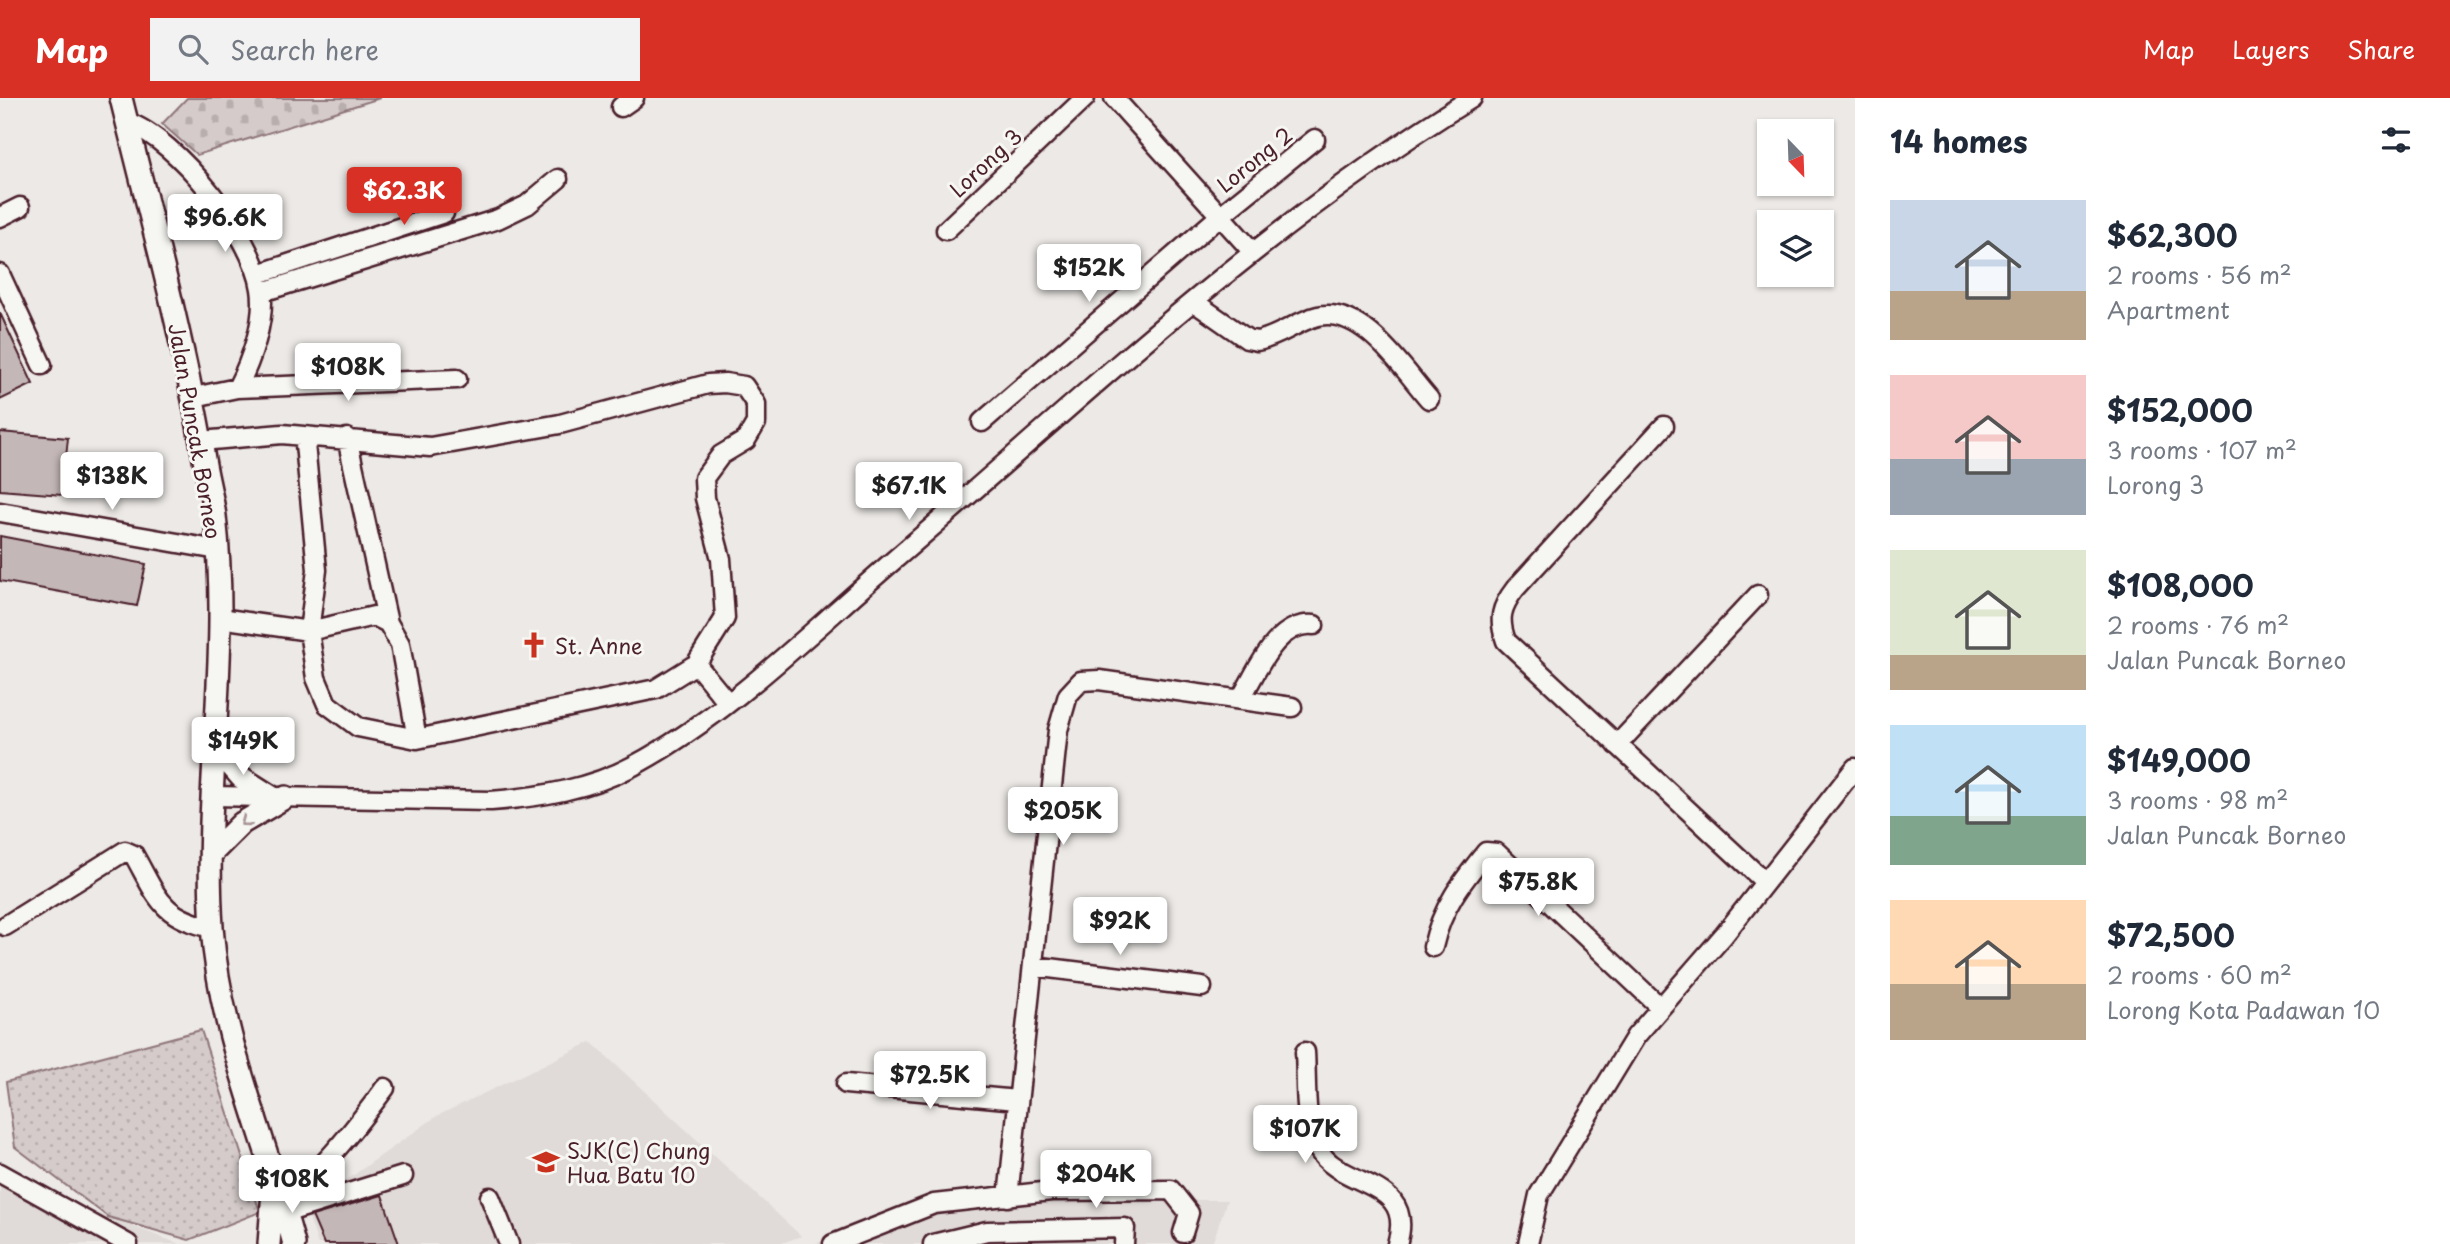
<!DOCTYPE html>
<meta charset="utf-8">
<style>
body{margin:0;font-family:"Playpen Sans",sans-serif;background:#f2f2f3;color:#1f2937;height:100vh;display:flex;flex-direction:column;font-size:26px;white-space:nowrap}
*{box-sizing:border-box;margin:0}
p{font-size:23px;color:#747a83}
.icon{flex:none;width:38px;height:38px;fill:none;stroke:currentColor;stroke-width:2;stroke-linecap:round;stroke-linejoin:round}
.map{position:relative;flex:1;overflow:hidden}
.drawer{display:flex;flex-direction:column;background:#fff;width:595px}
.drawer>*{flex:none}
.needle{width:46px;rotate:157deg}
.controls{position:absolute;left:1757px;top:21px;display:grid;gap:14px}
.controls a{display:grid;place-items:center;width:77px;height:77px;border-radius:0px;background:#fff;box-shadow:0 2px 5px #0004;font-size:35px}
.price{position:absolute;translate:-50% -60px;padding:0 16px;border-radius:7px;background:#fff;color:#222;font-size:23px;line-height:46px;filter:drop-shadow(0 2px 4px #0008)}
.price::after{content:'';position:absolute;left:50%;top:42px;width:21px;height:16px;margin-left:-10px;background:inherit;clip-path:polygon(0 0,100% 0,50% 100%)}
.price.active{background:#d93025;color:#fff}
ul{padding:0;list-style:none}
li{display:flex;align-items:center;gap:21px;height:175px;padding:0 35px}
li span{display:grid;place-items:center;flex:none;width:196px;height:140px;border-radius:0px;color:#555}
li>.icon{margin-inline-start:auto}
span .icon{width:84px;height:84px;fill:#fffc;stroke-width:1}
li b{font-size:30px}
h2{display:flex;justify-content:space-between;align-items:center;height:84px;padding:0 35px;font-size:30px}
header{display:flex;align-items:center;gap:42px;box-sizing:border-box;height:98px;padding:0 35px;background:#d93025;color:#fff}
header strong{font-size:33px}
nav{display:flex;gap:38px;margin-inline-start:auto;font-size:24px}
.search{width:490px;height:63px;background:#f2f2f3;display:flex;align-items:center;gap:18px;box-sizing:border-box;padding:0 24px;border-radius:0px;color:#747a83;font-size:26px}
main{display:flex;flex:1;min-height:0}
.map>svg:first-child{display:block}
</style>
<header>
<strong>Map</strong>
<div class="search"><svg class="icon" aria-label="search" viewBox="0 0 24 24"><circle cx="10" cy="10" r="6"/><path d="M15 15l6 6"/></svg>Search here</div>
<nav><a>Map</a><a>Layers</a><a>Share</a></nav>
</header>
<main>
<div class="map">
<svg width="1855" height="1146" viewBox="0 0 1855 1146">
<defs>
<pattern id="cemetery-stones" width="16" height="16" patternUnits="userSpaceOnUse" patternTransform="scale(1.75)"><rect width="16" height="16" fill="#d4cbca"/><path d="M2 7V4a2 2 0 0 1 4 0v3zM10 15v-3a2 2 0 0 1 4 0v3z" fill="#b8aeae"/></pattern>
<pattern id="park-dots" width="8" height="8" patternUnits="userSpaceOnUse" patternTransform="scale(1.75)"><rect width="8" height="8" fill="#d4cbca"/><path d="M2 2h.1M6 6h.1" fill="none" stroke="#b8aeae" stroke-width="1.8" stroke-linecap="round"/></pattern>
</defs>
<rect width="100%" height="100%" fill="#ece9e6"/>
<filter id="ink" filterUnits="userSpaceOnUse"><feTurbulence type="fractalNoise" baseFrequency=".0143" numOctaves="2"/><feDisplacementMap in="SourceGraphic" scale="14" xChannelSelector="R" yChannelSelector="G"/><feConvolveMatrix kernelMatrix="1 2 1 2 8 2 1 2 1" color-interpolation-filters="sRGB"/></filter>
<g filter="url(#ink)">
<path fill="#e0dad8" d="M591 944 801 1138 779 1146H318L306 1111 437 1018Z
M0 1076 108 1119 179 1146H0Z
M932 1102H1227L1212 1146H815Z"/>
<path fill="url(#cemetery-stones)" stroke="#8f757a" stroke-width="2" d="M187 0H380L197 57 162 26Z"/>
<path fill="url(#park-dots)" stroke="#8f757a" stroke-width="2" d="M201 932 260 1114 189 1142 108 1119 15 1049 6 984Z"/>
<path fill="#c4b7b7" stroke="#4a1f2b" stroke-width="2" d="M0 215 33 286 0 302Z
M0 334 68 340 62 397 0 392Z
M0 438 146 466 137 508 0 483Z
M382 1097 399 1146H324L312 1118Z"/>
<g fill="none" stroke-linecap="round" stroke-linejoin="round">
<g stroke="#4a1f2b" stroke-width="23">
<path id="minor" d="M1114 0 1252 153
M621 9 634 0
M127 24C178 42 253 138 261 191 266 222 251 263 237 290L194 299
M0 119 20 109
M946 132 1085 0
M0 176 42 267
M258 176 444 115
M262 194 498 121 527 107 558 81
M1194 204 1247 241 1257 243C1279 239 1297 223 1318 218 1363 208 1402 270 1429 301
M725 285 744 288 756 306V325L746 342 721 357 704 380 705 400 721 461 725 520 696 566 656 591 417 641 358 629 327 606 316 580 309 533 317 472 305 346 314 339 430 349 560 326 708 286Z
M237 290 457 281
M982 324 1221 117 1315 41
M1664 328 1515 491C1501 509 1498 521 1506 543L1764 783
M347 340 388 525
M201 343 282 336 314 339
M0 414 218 452
M220 520 309 533 374 518 388 525 400 546 417 641
M696 566 728 605
M1241 600C1258 572 1276 523 1314 527
M1617 647 1758 497
M213 698 491 703C540 699 590 691 633 668 730 616 810 534 893 463 1080 302 1261 129 1472 0
M5 828 125 753 134 757C158 800 161 819 212 830
M1433 849C1442 809 1461 785 1486 754L1497 755 1660 909
M1033 868 1202 889
M1305 954C1307 984 1303 1024 1318 1051 1340 1091 1417 1080 1397 1146
M846 986 1017 1002
M0 1075 128 1146
M274 1084C280 1086 289 1089 295 1087 318 1081 369 1011 385 990
M490 1099 509 1146
M1008 1099 1058 632 1068 597 1081 583 1099 582 1292 609
M285 1115 403 1078
M833 1146 934 1106 1051 1093 1171 1092 1189 1115 1183 1135
M933 1146 987 1133 1125 1130 1124 1146
M1528 1146 1539 1097 1636 938 1724 837 1855 670"/>
</g>
<g stroke="#4a1f2b" stroke-width="26">
<path id="major" d="M121 0C150 118 182 235 203 355 206 376 212 397 215 418 231 555 203 692 212 829 220 940 266 1040 294 1146
M215 649 242 680 272 699
M211 756 242 725 286 699
M269 1146 273 1093"/>
</g>
<use href="#minor" stroke="#f6f6f2" stroke-width="18"/>
<use href="#major" stroke="#f6f6f2" stroke-width="21"/>
</g>
<defs><path id="oneway-chevron" d="M-2-3.5L2.5 0L-2 3.5" fill="none" stroke-width="1.6" stroke-linecap="round" stroke-linejoin="round" transform="scale(1.75)"/></defs>
<use stroke="#a99598" href="#oneway-chevron" transform="translate(245 724) rotate(143)"/>
</g>
<defs>
<g id="church-bare" transform="scale(2.1)"><path d="M-1.2-6h2.4v3.5h3.3v2.4h-3.3V6h-2.4V-.1h-3.3v-2.4h3.3Z" fill="#c8321e" stroke="#f6f6f2" stroke-width="2.5" paint-order="stroke"/></g>
<g id="school-bare" transform="scale(2.1)"><path d="M0-5L7-2L0 1L-7-2ZM-4 1L0 2.5L4 1V4Q0 6-4 4Z" fill="#c8321e" stroke="#f6f6f2" stroke-width="2.5" paint-order="stroke"/></g>
</defs>
<g fill-rule="evenodd">
<use href="#church-bare" x="534" y="547"/>
<use href="#school-bare" x="546" y="1064"/>
</g>
<g text-anchor="middle" dominant-baseline="central" stroke-width="6" stroke-linejoin="round" paint-order="stroke">
<g font-size="21" fill="#4a1f2b" stroke="#f6f6f2">
<text transform="translate(1254 61) rotate(-39)">Lorong 2</text>
<text transform="translate(985 64) rotate(-43)">Lorong 3</text>
<text transform="translate(196 333) rotate(80)">Jalan Puncak Borneo</text>
</g>
<g font-size="21" fill="#4a1f2b" stroke="#f6f6f2" text-anchor="start">
<text x="555" y="547">St. Anne</text>
<text x="567" y="1052">SJK(C) Chung<tspan x="567" dy="24">Hua Batu 10</tspan></text>
</g>
</g>
</svg>
<div class="controls">
<a><svg class="needle" viewBox="-14 -14 28 28"><path d="M0-13l5 13h-10z" fill="#e53935"/><path d="M0 13l5-13h-10z" fill="#747a83"/></svg></a>
<a><svg class="icon" aria-label="layers" viewBox="0 0 24 24"><path d="M12 4l9 5-9 5-9-5zM3 14l9 5 9-5"/></svg></a>
</div>
<b class="price active" style="left:404px;top:129px">$62.3K</b>
<b class="price" style="left:225px;top:156px">$96.6K</b>
<b class="price" style="left:1089px;top:206px">$152K</b>
<b class="price" style="left:348px;top:305px">$108K</b>
<b class="price" style="left:112px;top:414px">$138K</b>
<b class="price" style="left:909px;top:424px">$67.1K</b>
<b class="price" style="left:243px;top:679px">$149K</b>
<b class="price" style="left:1063px;top:749px">$205K</b>
<b class="price" style="left:1538px;top:820px">$75.8K</b>
<b class="price" style="left:1120px;top:859px">$92K</b>
<b class="price" style="left:930px;top:1013px">$72.5K</b>
<b class="price" style="left:1305px;top:1067px">$107K</b>
<b class="price" style="left:1096px;top:1112px">$204K</b>
<b class="price" style="left:292px;top:1117px">$108K</b>
</div>
<section class="drawer">
<h2>14 homes<svg class="icon" aria-label="filters" viewBox="0 0 24 24"><path d="M4 7h16M4 17h16"/><circle cx="9" cy="7" r="2"/><circle cx="15" cy="17" r="2"/></svg></h2>
<ul>
<li><span style="background:linear-gradient(#c9d6e8 65%,#b9a48a 0)"><svg class="icon" aria-label="home" viewBox="0 0 24 24"><path d="M3 11l9-7 9 7M6 9v11h12V9"/></svg></span><div><b>$62,300</b><p>2 rooms · 56 m²</p><p>Apartment</p></div></li>
<li><span style="background:linear-gradient(#f6c9c9 60%,#9aa5b1 0)"><svg class="icon" aria-label="home" viewBox="0 0 24 24"><path d="M3 11l9-7 9 7M6 9v11h12V9"/></svg></span><div><b>$152,000</b><p>3 rooms · 107 m²</p><p>Lorong 3</p></div></li>
<li><span style="background:linear-gradient(#dfe7d0 75%,#b9a48a 0)"><svg class="icon" aria-label="home" viewBox="0 0 24 24"><path d="M3 11l9-7 9 7M6 9v11h12V9"/></svg></span><div><b>$108,000</b><p>2 rooms · 76 m²</p><p>Jalan Puncak Borneo</p></div></li>
<li><span style="background:linear-gradient(#bfe0f5 65%,#7fa58c 0)"><svg class="icon" aria-label="home" viewBox="0 0 24 24"><path d="M3 11l9-7 9 7M6 9v11h12V9"/></svg></span><div><b>$149,000</b><p>3 rooms · 98 m²</p><p>Jalan Puncak Borneo</p></div></li>
<li><span style="background:linear-gradient(#ffd9b3 60%,#b9a48a 0)"><svg class="icon" aria-label="home" viewBox="0 0 24 24"><path d="M3 11l9-7 9 7M6 9v11h12V9"/></svg></span><div><b>$72,500</b><p>2 rooms · 60 m²</p><p>Lorong Kota Padawan 10</p></div></li>
</ul>
</section>
</main>
